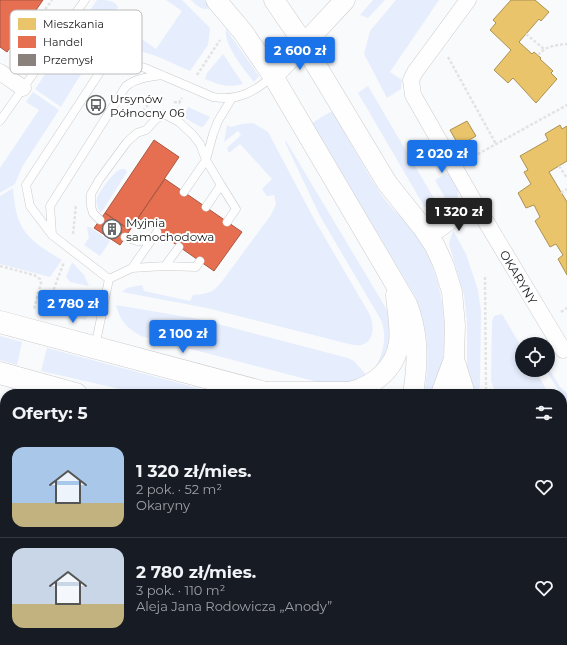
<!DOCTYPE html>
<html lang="pl">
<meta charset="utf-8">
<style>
body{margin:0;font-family:Montserrat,sans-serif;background:#242831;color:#f1f3f6;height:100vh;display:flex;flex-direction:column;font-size:15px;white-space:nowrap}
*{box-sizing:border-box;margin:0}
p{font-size:13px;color:#9ea1a6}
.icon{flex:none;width:22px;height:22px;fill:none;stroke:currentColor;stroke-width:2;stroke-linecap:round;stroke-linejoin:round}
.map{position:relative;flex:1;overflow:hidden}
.side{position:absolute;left:0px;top:389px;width:567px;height:256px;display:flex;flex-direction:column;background:#171b24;border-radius:16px 16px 0 0;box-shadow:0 2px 6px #0003}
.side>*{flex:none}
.tools{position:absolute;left:515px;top:337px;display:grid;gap:8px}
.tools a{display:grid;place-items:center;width:40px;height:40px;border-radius:50%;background:#171b24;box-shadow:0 2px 6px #0003;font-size:20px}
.price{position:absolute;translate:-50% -34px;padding:0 9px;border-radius:4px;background:#1a73e8;color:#fff;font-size:13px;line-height:26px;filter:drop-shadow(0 1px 2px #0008)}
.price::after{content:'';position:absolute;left:50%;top:24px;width:12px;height:9px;margin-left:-6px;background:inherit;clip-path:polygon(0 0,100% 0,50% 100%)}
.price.active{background:#222;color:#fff}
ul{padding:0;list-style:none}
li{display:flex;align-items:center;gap:12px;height:100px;padding:0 12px}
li+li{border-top:1px solid #363941}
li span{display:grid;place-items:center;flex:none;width:112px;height:80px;border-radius:12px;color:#555}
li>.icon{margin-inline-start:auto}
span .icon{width:48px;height:48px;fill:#fffc;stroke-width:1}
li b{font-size:17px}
h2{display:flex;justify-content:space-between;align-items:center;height:48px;padding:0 12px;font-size:17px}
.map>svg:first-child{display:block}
</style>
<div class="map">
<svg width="567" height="645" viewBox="0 0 567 645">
<rect width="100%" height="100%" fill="#f9fafc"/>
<path fill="#e6edfc" d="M97 0C105 0 115 0 118 7L111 17 156 49 182 11 166 0H182L210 28 208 45 190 71C163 60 140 44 111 53 104 55 97 59 91 63 79 75 70 92 61 107L35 89 58 55 65 53 72 56 82 43 77 36 76 31Z
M191 0H204L211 8C201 11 198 6 191 0Z
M373 0H385L368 18 360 15Z
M396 0H439L390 72 402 80 401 89 387 98 364 54 370 31Z
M226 29 259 76 254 82C244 69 224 46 226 29Z
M223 54 243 84C227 88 220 85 205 79L207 73Z
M368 86 442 212 432 211 424 206 358 93Z
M33 92 59 110 22 167 15 184 0 193V168L39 110 26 102Z
M188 107 210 117 204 126 201 127 183 117Z
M332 111C349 139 364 169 383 197 392 210 406 220 415 233 441 271 449 320 442 365 440 374 437 384 434 394H424C430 360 429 328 415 296L312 123Z
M253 123 268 132 314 219 370 315C374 324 375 342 361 345 356 346 350 344 345 343L207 308 122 292 127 288 142 285 144 291 190 301 193 295C209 294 214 292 223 280L271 215 276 204 274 195 267 196 262 189 272 179 240 144 229 153 227 148 241 135 238 131 224 142 227 125 231 127 242 124Z
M286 141 390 315 394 335 378 370 376 366C384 352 387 335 381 320L320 216 285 142Z
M121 169H125L127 172 101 213C98 209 95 203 97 198 100 191 113 172 121 169Z
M449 172C457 185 463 192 453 206L449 205 435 180Z
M13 188C16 231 27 239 62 260L50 277 0 264V196Z
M87 227H90L110 241 100 256 84 245 89 238Z
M453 230 466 254 478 290 481 311 480 387 475 394H472L467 372V323L464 295 449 244Z
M72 262 84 275 89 286 70 282 66 277Z
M82 296 91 299C92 307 91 314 85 320L56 313 57 310Z
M116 305 199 319 348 358 354 361 368 377 356 383 325 384 141 336C126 327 121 322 116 305Z
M502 314 522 348V370H535L549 394H497L494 389 491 381 492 321 494 316Z
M0 336 22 342 17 365 0 360Z
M47 348 220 394H142L41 371Z
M548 367 560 387 567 393V402C559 392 553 382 546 370H548Z
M562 427 567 428V448L562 447Z
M562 486 567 487V510L562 509Z
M0 541 5 543V565L0 564Z
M562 570 567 572V595L562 594Z
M218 640H281L283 645H222Z
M315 640H352L350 645H314Z"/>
<path fill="#e9c46a" stroke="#ab9253" d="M511 0H535L549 12 541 21 539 19 519 42 532 54 534 52 541 58 540 59 553 71 551 73 557 79 536 103 513 78 508 83 494 70 511 50 490 30 496 23 493 20Z
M467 121 476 136 459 146 450 130Z
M560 125 562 129 567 126V161L549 172 567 202V275L558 259 563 255 556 244 550 247 535 221 540 217 534 205 526 208 518 193 531 184 524 172 528 170 520 156 548 140 545 134Z
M4 588 5 640H200L203 645H0V590Z
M363 640H385L384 645H370L362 643Z
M394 640H416L415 645H401V644L393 642Z
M416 640H438L437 645H415Z
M438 640H461L459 645H437Z
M461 640H483L482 645H459Z
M483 640H493L509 644 482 645Z"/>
<path fill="#e76f51" stroke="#aa5641" d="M0 0H43L7 52 0 47Z
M154 140 179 157 130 230 105 213Z
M165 179 242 232 214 271 138 218Z
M105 213 130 230 120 245 94 228Z"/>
<path fill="#8a817c" stroke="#696360" d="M562 594 566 595 562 609Z
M566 595H567V615L562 614Z"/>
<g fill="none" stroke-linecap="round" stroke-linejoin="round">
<g stroke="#cacbcc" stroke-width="9">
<path id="service" d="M0 121 85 0
M221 185 236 209 227 222
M184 192 206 160 213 134 218 121 232 98
M100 220 93 213 91 206V194L99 180 127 142 137 133 146 130 156 119 164 114 179 122 193 135 200 144 206 160 221 185 206 207
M52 234 50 206 126 86C137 78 148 77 162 75
M125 237 137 241 151 240
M165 266 196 267 200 261
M132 268 165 266 179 247
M109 279 52 235 30 206 26 185 100 72C114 61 129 63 145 68L213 97C239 101 254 92 273 76
M109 279 132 268 157 232
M95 347 109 279
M0 532 5 534
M294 640 295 645"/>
</g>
<g stroke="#cacbcc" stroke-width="17">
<g id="minor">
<path id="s1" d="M468 0 415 72 411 80 413 95 476 205 563 350"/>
<path d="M0 72 23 88"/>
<path d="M429 237 452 220 476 205"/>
</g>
</g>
<g stroke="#cacbcc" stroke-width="21">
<path id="tertiary" d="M216 0 243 32 273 76 407 304C419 334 418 363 413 394
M274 0 298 35 387 183 423 228 435 246 444 266 452 292 455 325 454 359 465 394
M273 76 304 44 345 0
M262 392H350C374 386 396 368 399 342 401 327 397 310 396 295
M441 394 454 359"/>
</g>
<g stroke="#cacbcc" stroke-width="23">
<path id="secondary" d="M0 322 269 394
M0 373 76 394
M562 471 567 473
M562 523 567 524"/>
</g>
<path stroke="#e3e3e4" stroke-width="2.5" stroke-dasharray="3 2" stroke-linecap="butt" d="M44 34V11L52 0
M526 34 544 49
M538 55C546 46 555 45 567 44
M448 57 496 144
M197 75 220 40
M174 102 179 103 182 98
M143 111 153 98H161L166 99
M469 159 567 105
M559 166 567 178
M561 193 567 189
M73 234 76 205
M0 266 34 275 40 279 41 283 34 309
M485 277 486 390
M50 299 64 262
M561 312 567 308
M562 419 567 420
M0 423 5 424
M0 511 2 506 1 465 5 454
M0 514 5 516
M562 561 567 562
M0 574 5 575
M214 640 219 645
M312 645 313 640
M353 645 355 640
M514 645 516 640"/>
<use href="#service" stroke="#fefeff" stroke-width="8"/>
<use href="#minor" stroke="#fefeff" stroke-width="16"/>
<use href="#tertiary" stroke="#fefeff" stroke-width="20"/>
<use href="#secondary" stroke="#fefeff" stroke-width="22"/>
</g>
<defs>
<g id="bus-ring" transform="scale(1)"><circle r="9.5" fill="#fff" stroke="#696a6b" stroke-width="1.5"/><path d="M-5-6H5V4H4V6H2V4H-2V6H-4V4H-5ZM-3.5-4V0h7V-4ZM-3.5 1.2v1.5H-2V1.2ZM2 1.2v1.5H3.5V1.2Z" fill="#696a6b"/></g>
<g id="building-ring" transform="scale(1)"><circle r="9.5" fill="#fff" stroke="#696a6b" stroke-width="1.5"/><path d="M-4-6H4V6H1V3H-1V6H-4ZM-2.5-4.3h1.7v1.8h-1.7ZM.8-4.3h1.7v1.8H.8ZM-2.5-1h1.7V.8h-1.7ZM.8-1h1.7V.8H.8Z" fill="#696a6b"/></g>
</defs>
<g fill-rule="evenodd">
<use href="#bus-ring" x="96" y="105"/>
<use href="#building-ring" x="112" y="229"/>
</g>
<g text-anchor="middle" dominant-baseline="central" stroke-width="4" stroke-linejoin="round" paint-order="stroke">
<g font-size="12" fill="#1b1c1d" stroke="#fff" text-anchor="start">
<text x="110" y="98">Ursynów<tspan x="110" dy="14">Północny 06</tspan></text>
<text x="126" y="222">Myjnia<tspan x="126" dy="14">samochodowa</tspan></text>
</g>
<g font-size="12" fill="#1b1c1d" stroke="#fff">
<text stroke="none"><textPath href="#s1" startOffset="324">OKARYNY</textPath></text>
</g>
</g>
<rect x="10" y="10" width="132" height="64" rx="6" fill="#fff" stroke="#bbb" stroke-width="1"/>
<rect x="18" y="18" width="18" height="12" fill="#e9c46a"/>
<rect x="18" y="36" width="18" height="12" fill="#e76f51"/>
<rect x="18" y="54" width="18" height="12" fill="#8a817c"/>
<g font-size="11" fill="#1b1c1d">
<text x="43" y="28">Mieszkania</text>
<text x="43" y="46">Handel</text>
<text x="43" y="64">Przemysł</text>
</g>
</svg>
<div class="tools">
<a><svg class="icon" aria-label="locate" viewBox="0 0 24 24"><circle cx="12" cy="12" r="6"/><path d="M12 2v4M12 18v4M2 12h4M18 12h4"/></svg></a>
</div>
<b class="price" style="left:300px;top:71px">2 600 zł</b>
<b class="price" style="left:442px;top:174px">2 020 zł</b>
<b class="price active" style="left:459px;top:232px">1 320 zł</b>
<b class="price" style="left:73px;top:324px">2 780 zł</b>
<b class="price" style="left:183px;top:354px">2 100 zł</b>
<section class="side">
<h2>Oferty: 5<svg class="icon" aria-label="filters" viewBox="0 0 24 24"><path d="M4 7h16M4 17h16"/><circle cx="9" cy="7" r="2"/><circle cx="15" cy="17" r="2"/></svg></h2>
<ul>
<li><span style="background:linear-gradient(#a9c7e8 70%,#c2b280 0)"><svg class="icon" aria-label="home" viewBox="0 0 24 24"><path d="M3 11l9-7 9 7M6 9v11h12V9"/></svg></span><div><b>1 320 zł/mies.</b><p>2 pok. · 52 m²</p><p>Okaryny</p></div><svg class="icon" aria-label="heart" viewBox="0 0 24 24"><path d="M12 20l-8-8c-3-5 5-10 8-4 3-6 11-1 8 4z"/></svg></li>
<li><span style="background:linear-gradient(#c9d6e8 70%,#c2b280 0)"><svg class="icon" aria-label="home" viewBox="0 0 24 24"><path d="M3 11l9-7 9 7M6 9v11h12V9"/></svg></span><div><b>2 780 zł/mies.</b><p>3 pok. · 110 m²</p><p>Aleja Jana Rodowicza „Anody”</p></div><svg class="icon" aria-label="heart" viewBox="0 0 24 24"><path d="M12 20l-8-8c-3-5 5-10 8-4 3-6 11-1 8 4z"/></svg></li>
</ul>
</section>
</div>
